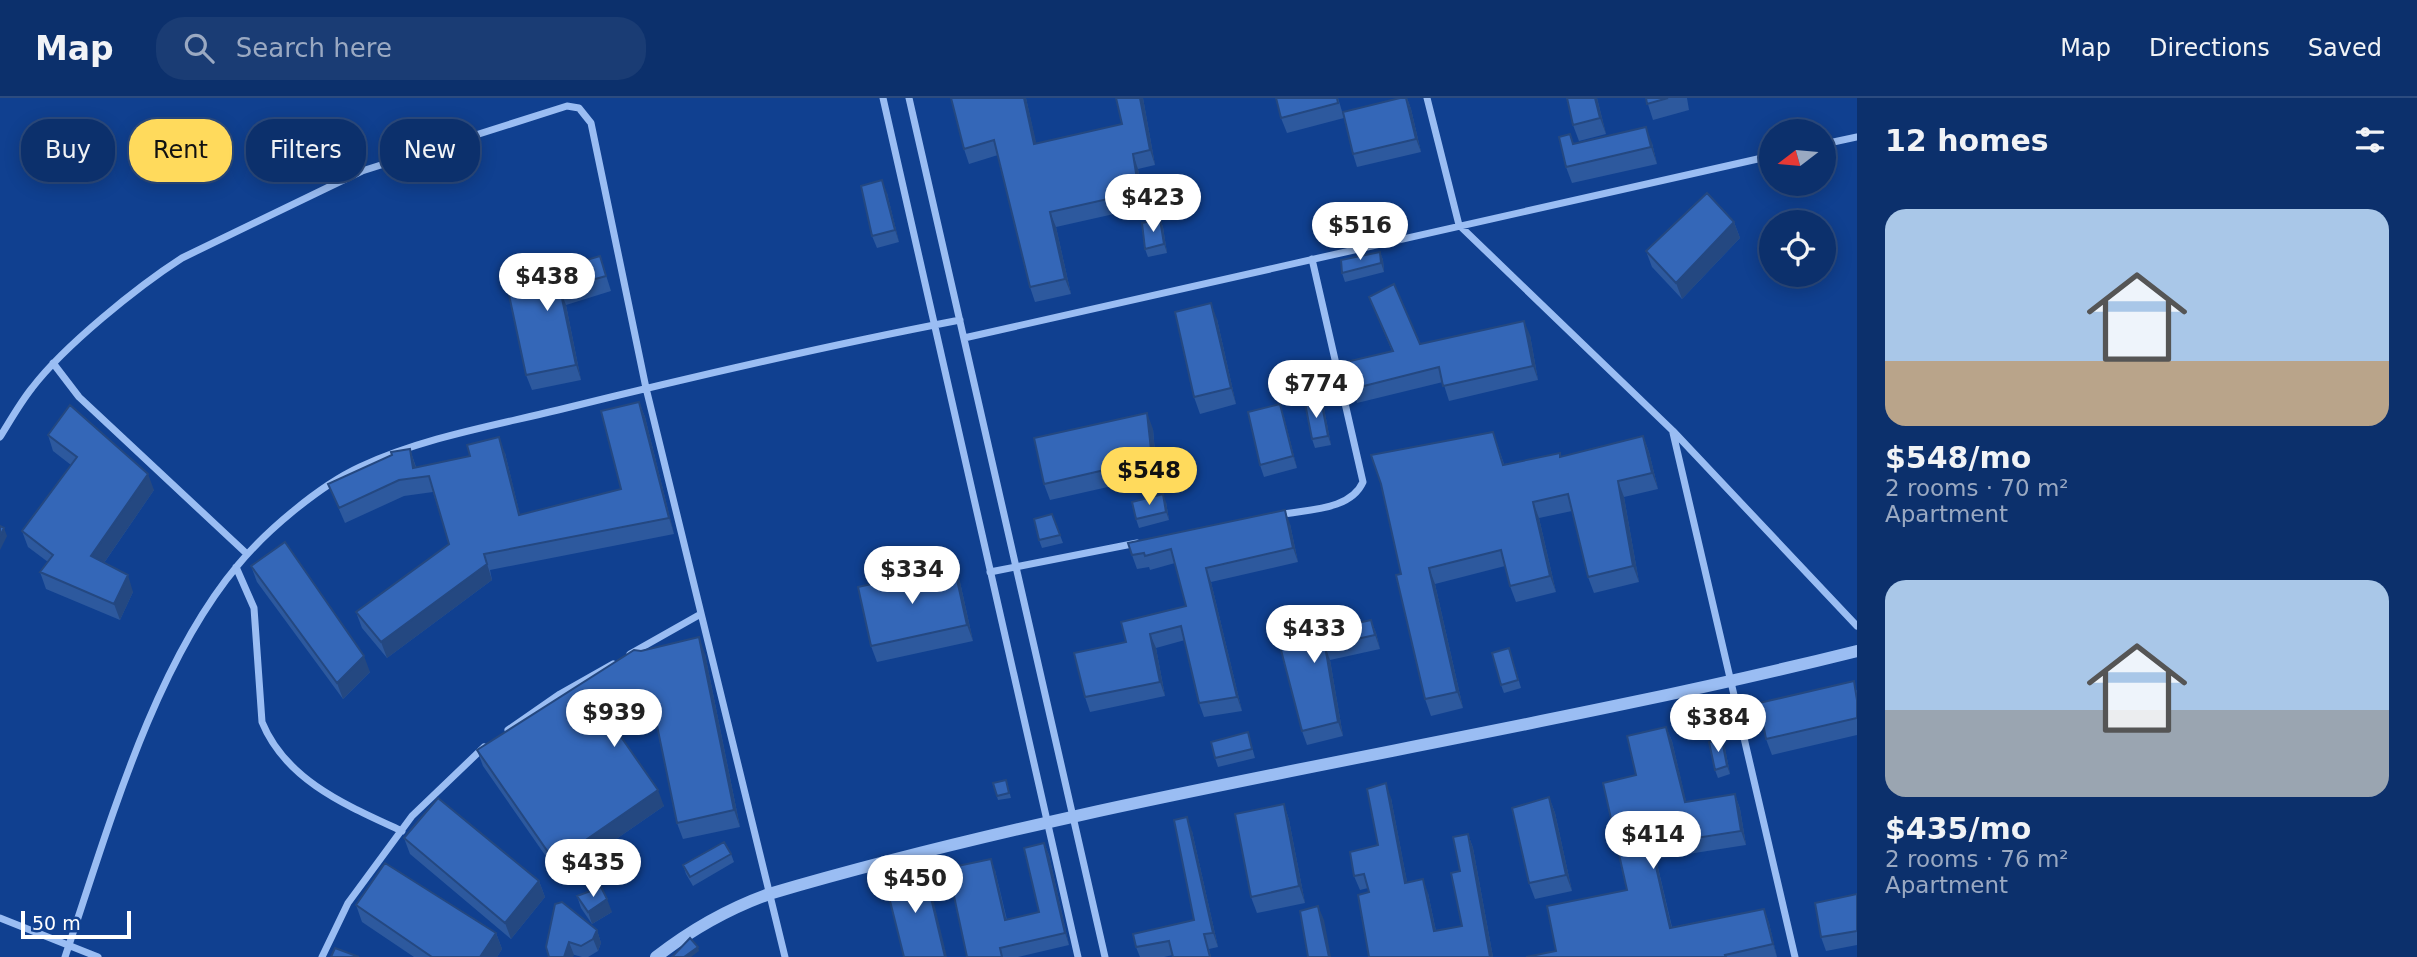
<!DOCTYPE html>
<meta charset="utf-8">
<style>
body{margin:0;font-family:"DejaVu Sans",sans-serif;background:#1a3c74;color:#f1f3f6;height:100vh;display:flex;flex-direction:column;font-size:26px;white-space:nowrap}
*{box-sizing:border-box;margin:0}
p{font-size:23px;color:#9aa9c2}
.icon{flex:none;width:38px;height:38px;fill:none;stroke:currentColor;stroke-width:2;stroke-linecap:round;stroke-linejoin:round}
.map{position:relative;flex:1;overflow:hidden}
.panel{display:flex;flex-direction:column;background:#0c306c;width:560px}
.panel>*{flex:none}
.banner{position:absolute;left:21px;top:21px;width:665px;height:63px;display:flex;gap:14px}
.needle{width:46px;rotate:254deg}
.controls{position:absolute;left:1759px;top:21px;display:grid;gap:14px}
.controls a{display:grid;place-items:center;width:77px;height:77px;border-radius:50%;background:#0c306c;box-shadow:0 4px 18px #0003,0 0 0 2px #2c4b7f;font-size:35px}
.scale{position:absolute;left:21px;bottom:18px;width:110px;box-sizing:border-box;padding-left:7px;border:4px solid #fff;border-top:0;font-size:19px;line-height:24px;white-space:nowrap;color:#fff;-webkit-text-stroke:5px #104090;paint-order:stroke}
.price{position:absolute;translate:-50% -60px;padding:0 16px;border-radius:24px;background:#fff;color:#222;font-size:23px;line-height:46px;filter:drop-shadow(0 2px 4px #0008)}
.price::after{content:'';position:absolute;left:50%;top:42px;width:21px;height:16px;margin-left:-10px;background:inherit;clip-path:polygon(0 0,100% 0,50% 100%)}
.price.selected{background:#ffda5c;color:#111}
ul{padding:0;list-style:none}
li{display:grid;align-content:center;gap:14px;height:371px;padding:0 28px}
li span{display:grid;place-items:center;height:217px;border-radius:21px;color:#555}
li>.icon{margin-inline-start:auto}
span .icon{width:126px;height:126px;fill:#fffc;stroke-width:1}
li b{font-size:30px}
h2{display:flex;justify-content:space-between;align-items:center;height:84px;padding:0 28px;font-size:30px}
.pill{padding:0 24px;border-radius:28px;background:#0c306c;box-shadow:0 4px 18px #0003,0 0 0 2px #2c4b7f;font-size:24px;line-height:63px}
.pill.selected{background:#ffda5c;color:#111}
header{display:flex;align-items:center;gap:42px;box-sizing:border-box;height:98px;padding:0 35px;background:#0c306c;border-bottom:2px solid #2c4b7f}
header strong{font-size:33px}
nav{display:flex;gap:38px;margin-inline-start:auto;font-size:24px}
.search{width:490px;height:63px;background:#1a3c74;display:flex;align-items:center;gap:18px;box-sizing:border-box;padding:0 24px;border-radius:28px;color:#9aa9c2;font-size:26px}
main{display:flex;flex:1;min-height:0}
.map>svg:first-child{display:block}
</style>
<header>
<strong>Map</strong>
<div class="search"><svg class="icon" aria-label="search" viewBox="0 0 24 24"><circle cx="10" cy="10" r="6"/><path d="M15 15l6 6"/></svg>Search here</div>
<nav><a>Map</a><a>Directions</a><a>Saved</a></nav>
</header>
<main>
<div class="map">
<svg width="1857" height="859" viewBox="0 0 1857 859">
<rect width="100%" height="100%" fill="#104090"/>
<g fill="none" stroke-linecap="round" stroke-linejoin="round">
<path stroke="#9abdf3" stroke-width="7" d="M883 0 1078 859
M909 0 1105 859
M1427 0 1459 127 1673 333 1857 528
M1824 46 1857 39
M964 240 1771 58
M53 265 79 299 247 456
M1673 335 1795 859
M0 339C10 323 20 305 32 290 64 248 137 189 182 160L362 73 567 8 579 10 591 25 646 290 785 859
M1279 417C1307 411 1350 413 1363 384L1312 161
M236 469 254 510 262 624C286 683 348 708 402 733
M990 474 1137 445
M630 556 699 517
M508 632 560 596 613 566
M0 820 98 859
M65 859C107 735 153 568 238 467 266 433 319 388 360 369 422 340 492 328 558 312 691 279 825 248 960 222
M322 859 348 805 412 718 484 649"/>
<path stroke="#9abdf3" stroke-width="12" d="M656 859C692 831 727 811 769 796 1126 691 1496 643 1857 553"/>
</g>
<path fill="#2d599e" d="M951 0H1026L1036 46 1122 26 1143 0 1155 67 1138 71 1145 109 1056 129 1071 196 1035 204 1030 189 998 57 969 66 964 51Z
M1338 0 1344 20 1287 35 1281 20Z
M1407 0 1411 11 1421 54 1357 69 1353 56Z
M1567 0H1597L1606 36 1579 43 1573 27Z
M1646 0H1687L1689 12 1653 22Z
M1652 45 1657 66 1572 85 1566 69 1574 46Z
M887 95 899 144 877 150 872 138Z
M1160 121 1163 129 1167 155 1148 159 1145 151Z
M1734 124 1740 140 1682 201 1652 169 1646 153Z
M1380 154 1383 162 1384 174 1345 184 1342 175Z
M600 158 611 193 566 207 581 282 532 292 526 277 556 171Z
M1369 199 1420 246 1530 237 1538 282 1449 303 1443 284 1357 305 1352 291 1392 253Z
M1217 221 1236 306 1200 316 1194 299Z
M1321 302 1324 310 1331 347 1315 350 1312 341Z
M639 304 645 319 674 436 490 472 492 482 387 560 362 530 356 514 449 446 433 394 404 398 345 425 328 386 410 351 416 369 505 355 520 417 621 391Z
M1284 319 1297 370 1264 379 1260 367Z
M1153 331 1157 378 1050 402 1044 386Z
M1493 334 1504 366 1561 359 1643 338 1649 354 1658 391 1624 399 1639 484 1594 495 1588 479 1572 413 1539 420 1556 494 1516 504 1510 488 1505 468 1435 486 1463 610 1431 618 1425 601 1401 476Z
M48 337 154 392 104 465 133 494 120 522 46 491 40 474 48 464 28 449 22 433 71 367 53 353Z
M1166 404 1169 422 1139 430 1136 421Z
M1052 416 1063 445 1042 450 1039 442Z
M1290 426 1298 464 1211 484 1242 613 1204 619 1199 605 1185 542 1156 550 1165 598 1090 614 1085 599 1126 544 1186 508 1175 465 1150 472 1149 469 1137 471 1132 457Z
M251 468 370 574 343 601 257 484Z
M954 468 960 484 973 543 877 564 871 548Z
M1371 522 1376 535 1380 551 1330 562 1343 638 1307 647 1302 633 1322 527 1323 533Z
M641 553 705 556 740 729 683 741 677 725 656 625 640 630 630 615 613 627 664 708 570 773 569 771 561 780 483 668 477 652Z
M1512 559 1521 590 1504 595 1501 587Z
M1857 592V637L1772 657 1766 641Z
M1666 629 1672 643 1686 704 1735 696 1740 711 1746 747 1656 761 1672 829 1764 811 1769 825 1777 859H1526L1556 853 1627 792 1636 677Z
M1248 634 1255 660 1218 669 1215 660Z
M1722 642 1725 650 1730 676 1718 680 1715 672Z
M1006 682 1011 700 998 702 993 685Z
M1549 699 1555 715 1572 793 1535 801 1529 785Z
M1391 700 1407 784 1428 795 1436 833 1462 828 1460 773 1468 736 1473 750 1493 859H1369V794L1368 790 1360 792 1354 778 1378 747Z
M1284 706 1289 722 1305 805 1257 815 1251 799Z
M1192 733 1218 849 1209 851 1211 859H1173V857L1164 859H1140L1136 849 1194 822Z
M404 740 539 783 545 799 511 841 410 756Z
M1044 745 1049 757 1069 847 1018 859H967L995 772 1007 822 1039 814Z
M731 756 734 764 693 788 686 776 683 767Z
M1857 796V847L1826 853 1821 839Z
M577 798 612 814 592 826 581 810Z
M356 807 496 835 502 851 497 859H414L362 824Z
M597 832 601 845 598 853 588 859H582L546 849Z"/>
<path fill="#244881" d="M1024 0H1026L1040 61 1034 46Z
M1140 0H1143L1155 67 1150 52Z
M1407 0 1411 11 1421 54 1416 41Z
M1595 0H1597L1606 36 1600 20Z
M1646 29 1652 45 1657 66 1651 49Z
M1133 56 1138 71 1145 109 1139 94Z
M882 82 887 95 899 144 895 132Z
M1050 114 1056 129 1071 196 1065 181Z
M1160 121 1163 129 1167 155 1164 146Z
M1734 124 1740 140 1682 201 1676 185Z
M1380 154 1383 162 1384 174 1381 165Z
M560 191 566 207 581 282 576 267Z
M1211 205 1217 221 1236 306 1231 290Z
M1524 223 1530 237 1538 282 1533 268Z
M1321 302 1324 310 1331 347 1328 338Z
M639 304 645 319 674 436 669 420Z
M1280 306 1284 319 1297 370 1293 358Z
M1147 315 1153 331 1157 378 1152 361Z
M1643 338 1649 354 1658 391 1652 375Z
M499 339 505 355 524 433 519 417Z
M410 351 415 367 417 380 413 370Z
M148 376 154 392 97 475 91 458Z
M1618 383 1624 399 1639 484 1633 468Z
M1163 396 1166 404 1169 422 1166 414Z
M1533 404 1539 420 1556 494 1550 478Z
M1285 412 1290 426 1298 464 1293 450Z
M4 430 7 438 0 452V438Z
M484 456 492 482 387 560 381 544Z
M954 468 960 484 973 543 967 527Z
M1206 470 1211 484 1242 613 1237 599Z
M1429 470 1435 486 1463 610 1457 594Z
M128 477 133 494 120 522 114 506Z
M1317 513 1322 527 1327 547 1322 533Z
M1371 522 1376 535 1380 551 1375 537Z
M1150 536 1156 550 1165 598 1160 584Z
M699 539 705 556 740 729 734 712Z
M1325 548 1330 562 1343 638 1338 624Z
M364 558 370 574 343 601 337 585Z
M624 599 630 615 609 629 603 613Z
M1666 629 1672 643 1690 719 1685 704Z
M1722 642 1725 650 1730 676 1727 668Z
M1386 685 1391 700 1410 799 1405 785Z
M658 692 664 708 570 773 569 771 561 780 555 764 565 752Z
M1735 696 1740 711 1746 747 1741 733Z
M1549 699 1555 715 1572 793 1566 777Z
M1284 706 1289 722 1305 805 1299 788Z
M1187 719 1192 733 1218 849 1213 835Z
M1468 736 1473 750 1493 859H1490Z
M1044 745 1049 757 1069 847 1065 835Z
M1651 747 1656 761 1675 844 1670 830Z
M991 761 995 772 1009 834 1005 822Z
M924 770 929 784 947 859H945Z
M1423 781 1428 795 1439 848 1434 833Z
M539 783 545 799 511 841 505 825Z
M607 801 612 814 592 826 588 814Z
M1318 808 1324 822 1331 859H1329Z
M1764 811 1769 825 1777 859 1773 846Z
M597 832 601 845 598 853 593 841Z
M496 835 502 851 497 859H480Z
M569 844 574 857 573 859H564Z
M698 849 699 853 691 859H684Z"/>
<path fill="#3467b8" stroke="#244881" stroke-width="2" d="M951 0H1024L1034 46 1122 26 1116 0H1140L1150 52 1133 56 1139 94 1050 114 1065 181 1030 189 994 42 964 51Z
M1276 0H1337L1338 5 1281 20Z
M1400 0H1406L1416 41 1353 56 1343 14Z
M1567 0H1595L1600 20 1573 27Z
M1646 0H1668L1647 6Z
M1646 29 1651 49 1566 69 1559 39 1570 36 1573 46Z
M882 82 895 132 872 138 861 88Z
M1707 95 1734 124 1676 185 1646 153Z
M1160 121 1164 146 1145 151 1142 125Z
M1380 154 1381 165 1342 175 1341 162Z
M600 158 606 178 560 191 576 267 526 277 505 178 555 168 556 171Z
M1394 186 1420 246 1524 223 1533 268 1443 288 1439 269 1352 291 1346 264 1393 253 1369 199Z
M1211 205 1231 290 1194 299 1175 214Z
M1321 302 1328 338 1312 341 1305 305Z
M639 304 669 420 484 456 487 466 381 544 356 514 449 446 429 378 399 382 339 410 328 386 392 357 391 354 410 351 413 370 470 358 467 347 499 339 519 417 621 391 601 313Z
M1280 306 1293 358 1260 367 1248 314Z
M70 307 148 376 91 458 128 477 114 506 40 474 53 457 22 433 77 359 48 337Z
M1147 315 1152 361 1044 386 1034 340Z
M1493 334 1503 367 1560 355V359L1643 338 1652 375 1618 383 1633 468 1588 479 1568 396 1533 404 1550 478 1510 488 1501 452 1429 470 1457 594 1425 601 1396 477 1401 476 1381 386 1371 357Z
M1163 396 1166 414 1136 421 1132 404Z
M1285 412 1293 450 1206 470 1237 599 1199 605 1181 528 1150 536 1160 584 1085 599 1074 555 1126 544 1121 524 1186 508 1171 451 1145 458 1144 455 1132 457 1128 445Z
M1052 416 1060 437 1039 442 1034 421Z
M0 428 4 430 0 438Z
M285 444 364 558 337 585 251 468Z
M954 468 967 527 871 548 858 489Z
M1317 513 1322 533 1371 522 1375 537 1325 548 1338 624 1302 633 1274 525Z
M699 539 734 712 677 725 653 608 634 614 624 599 603 613 658 692 564 757 565 752 555 764 477 652 634 552 641 553Z
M1509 550 1518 582 1501 587 1492 555Z
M1854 583 1857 602V620L1766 641 1759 605Z
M1666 629 1685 704 1735 696 1741 733 1651 747 1670 830 1764 811 1773 846 1725 857 1726 859H1526L1556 853 1547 808 1627 792 1603 685 1636 677 1627 638Z
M1248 634 1252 651 1215 660 1211 644Z
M1722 642 1727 668 1715 672 1709 644Z
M1006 682 1009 695 997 698 993 685Z
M1386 685 1405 785 1423 781 1434 833 1462 828 1451 775 1460 773 1453 739 1468 736 1490 859H1369L1358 797 1369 794 1364 776 1354 778 1350 754 1378 747 1367 691Z
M1549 699 1566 777 1529 785 1512 710Z
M438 700 539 783 505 825 404 740Z
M1284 706 1299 788 1251 799 1235 716Z
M1187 719 1213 835 1204 836 1210 859H1173L1169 843 1136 849 1133 836 1194 822 1174 722Z
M724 744 731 756 690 779 683 767Z
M1044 745 1065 835 1000 850 1002 859H967L948 770 991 761 1005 822 1039 814 1024 750Z
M385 765 496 835 480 859H432L356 807Z
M924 770 945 859H904L884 779Z
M601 789 607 801 588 814 577 798Z
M1857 796V833L1821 839 1815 805Z
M562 804 597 832 593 841 581 848 569 844 564 859H549L546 849 555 806Z
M1318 808 1329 859H1308L1300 813Z
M690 840 698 849 684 859H672Z
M335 850 359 859H331Z"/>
</svg>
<div class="controls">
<a><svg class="needle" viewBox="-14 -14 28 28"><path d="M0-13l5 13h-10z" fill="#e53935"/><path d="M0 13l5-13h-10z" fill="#9aa9c2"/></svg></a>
<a><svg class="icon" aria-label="locate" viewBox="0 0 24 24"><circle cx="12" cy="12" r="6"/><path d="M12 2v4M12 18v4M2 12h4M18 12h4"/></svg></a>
</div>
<div class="scale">50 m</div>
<b class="price" style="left:1153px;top:136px">$423</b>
<b class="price" style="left:1360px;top:164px">$516</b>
<b class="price" style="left:547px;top:215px">$438</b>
<b class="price" style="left:1316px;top:322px">$774</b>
<b class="price selected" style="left:1149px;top:409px">$548</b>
<b class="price" style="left:912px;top:508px">$334</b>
<b class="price" style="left:1314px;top:567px">$433</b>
<b class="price" style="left:614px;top:651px">$939</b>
<b class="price" style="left:1718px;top:656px">$384</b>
<b class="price" style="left:1653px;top:773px">$414</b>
<b class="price" style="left:593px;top:801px">$435</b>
<b class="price" style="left:915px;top:817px">$450</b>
<div class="banner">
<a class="pill">Buy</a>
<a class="pill selected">Rent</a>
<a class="pill">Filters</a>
<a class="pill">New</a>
</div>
</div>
<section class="panel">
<h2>12 homes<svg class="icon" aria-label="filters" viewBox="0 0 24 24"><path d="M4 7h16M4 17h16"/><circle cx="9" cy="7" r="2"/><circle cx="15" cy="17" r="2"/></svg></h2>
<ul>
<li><span style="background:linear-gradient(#a9c7e8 70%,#b9a48a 0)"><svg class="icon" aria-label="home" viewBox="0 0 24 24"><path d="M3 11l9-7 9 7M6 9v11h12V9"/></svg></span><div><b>$548/mo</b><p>2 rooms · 70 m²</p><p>Apartment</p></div></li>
<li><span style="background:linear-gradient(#a9c7e8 60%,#9aa5b1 0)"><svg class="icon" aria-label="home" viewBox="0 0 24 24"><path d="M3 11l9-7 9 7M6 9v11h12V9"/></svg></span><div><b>$435/mo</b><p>2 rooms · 76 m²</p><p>Apartment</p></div></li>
</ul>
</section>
</main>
